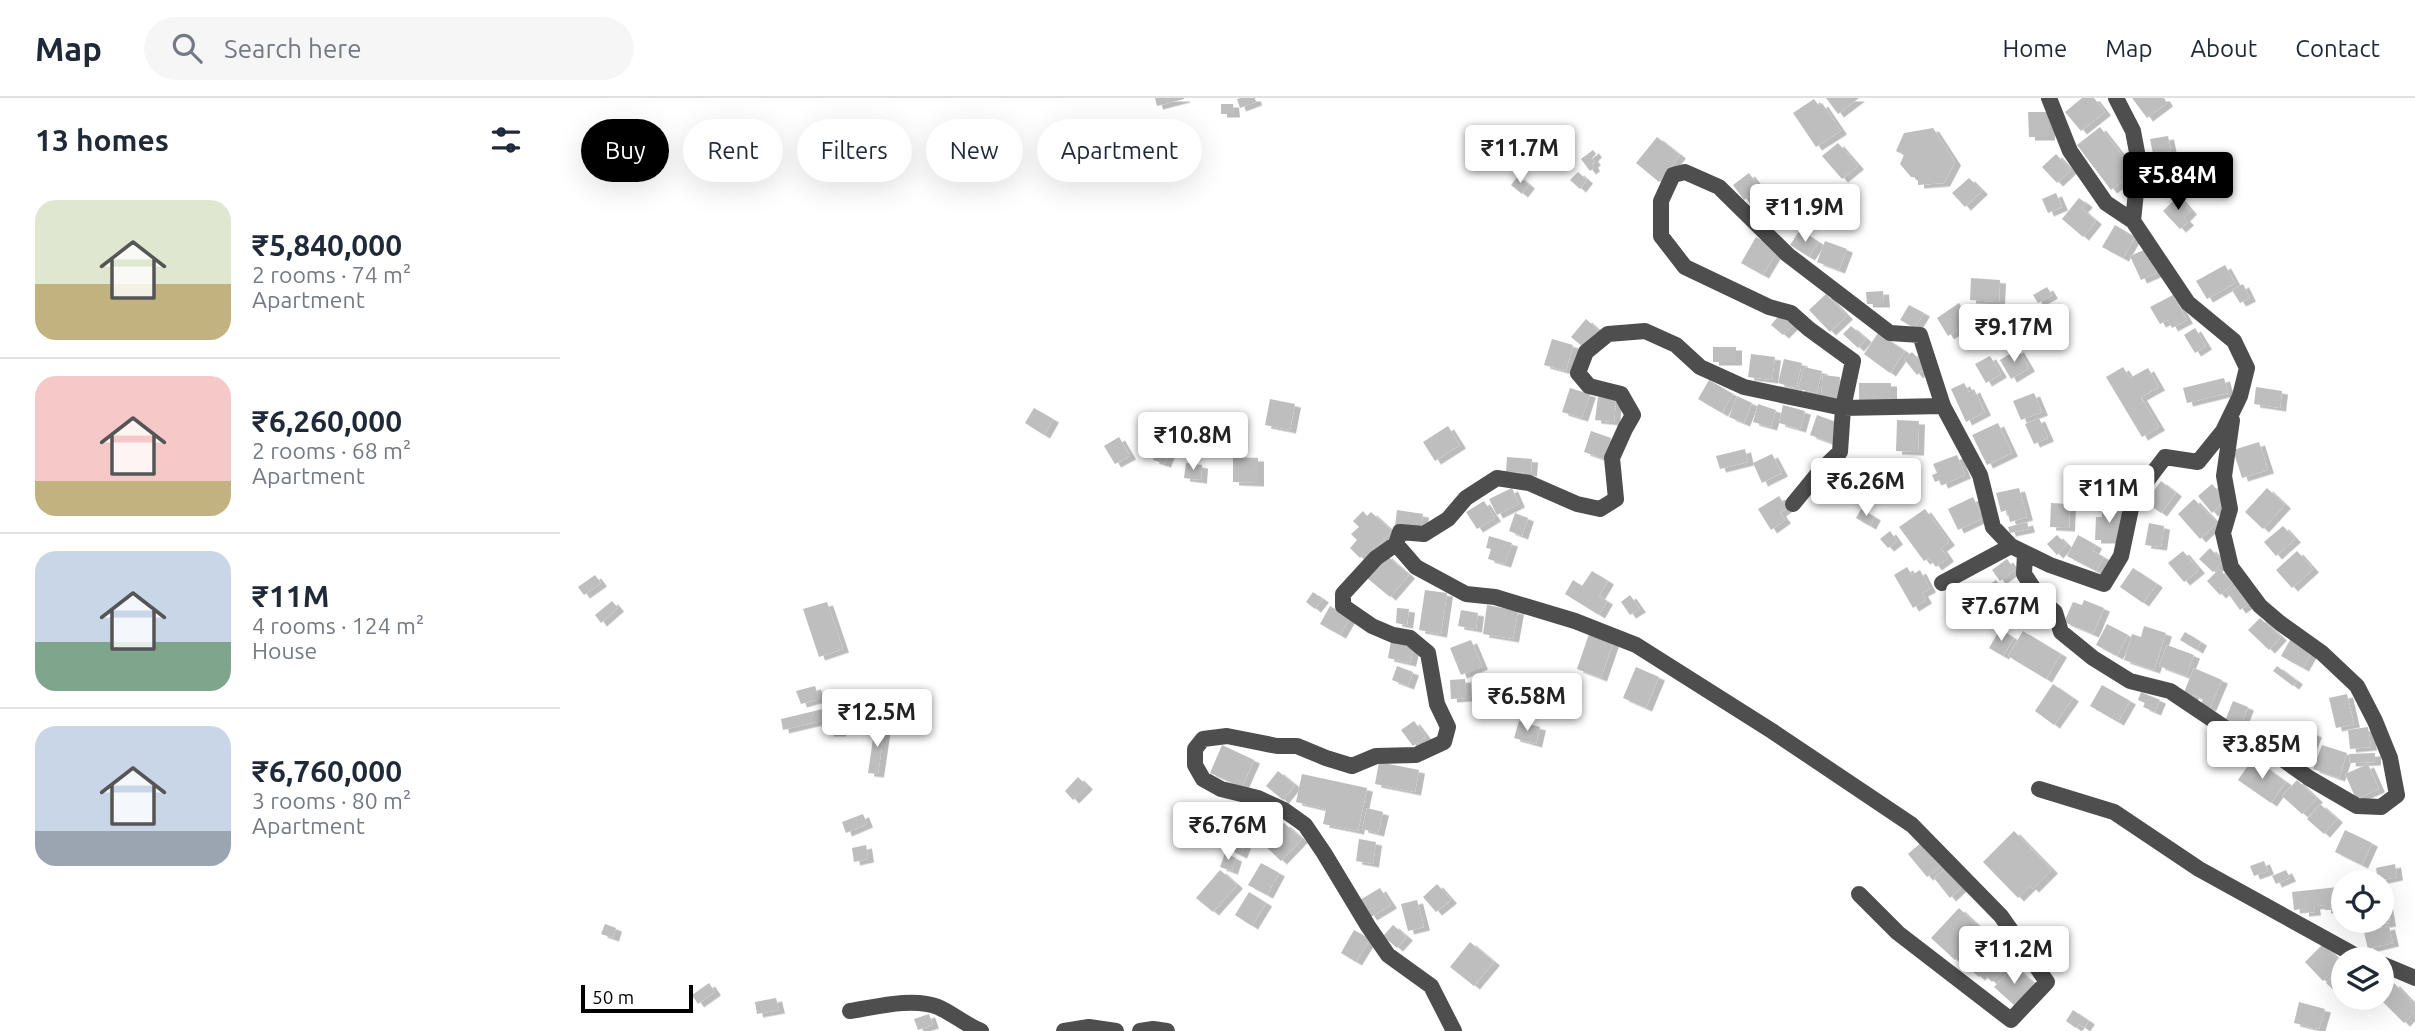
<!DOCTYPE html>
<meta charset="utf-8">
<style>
body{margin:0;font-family:Ubuntu,sans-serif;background:#f6f6f7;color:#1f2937;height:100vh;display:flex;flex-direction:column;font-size:26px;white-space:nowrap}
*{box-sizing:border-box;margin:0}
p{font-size:23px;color:#747a83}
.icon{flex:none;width:38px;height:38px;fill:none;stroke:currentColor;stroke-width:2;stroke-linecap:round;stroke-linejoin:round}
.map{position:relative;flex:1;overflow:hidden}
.details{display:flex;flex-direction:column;background:#fff;width:560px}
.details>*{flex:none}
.hud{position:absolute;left:21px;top:21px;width:665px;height:63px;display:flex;gap:14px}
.controls{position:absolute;left:1771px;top:772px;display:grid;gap:14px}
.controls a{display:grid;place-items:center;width:63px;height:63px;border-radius:50%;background:#fff;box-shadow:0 7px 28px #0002;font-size:35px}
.scale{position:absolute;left:21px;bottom:18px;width:112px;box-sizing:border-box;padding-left:7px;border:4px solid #000;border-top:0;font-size:19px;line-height:24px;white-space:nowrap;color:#000;-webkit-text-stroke:5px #fff;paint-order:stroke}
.price{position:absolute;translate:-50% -60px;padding:0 16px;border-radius:7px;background:#fff;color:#222;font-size:23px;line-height:46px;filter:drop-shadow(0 2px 4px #0008)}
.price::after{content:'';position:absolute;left:50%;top:42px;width:21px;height:16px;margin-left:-10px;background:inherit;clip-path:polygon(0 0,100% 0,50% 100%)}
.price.current{background:#000;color:#fff}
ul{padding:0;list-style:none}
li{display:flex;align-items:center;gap:21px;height:175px;padding:0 35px}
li+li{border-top:2px solid #e0e1e3}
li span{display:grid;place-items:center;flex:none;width:196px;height:140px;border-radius:21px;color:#555}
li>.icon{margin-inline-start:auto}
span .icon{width:84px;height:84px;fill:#fffc;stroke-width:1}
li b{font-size:30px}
h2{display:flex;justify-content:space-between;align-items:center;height:84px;padding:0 35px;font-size:30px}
.tag{padding:0 24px;border-radius:32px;background:#fff;box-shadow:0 7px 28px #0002;font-size:24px;line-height:63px}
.tag.current{background:#000;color:#fff}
header{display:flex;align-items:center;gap:42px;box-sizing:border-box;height:98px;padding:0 35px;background:#fff;border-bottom:2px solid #e0e1e3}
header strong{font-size:33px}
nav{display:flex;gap:38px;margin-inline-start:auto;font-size:24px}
.search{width:490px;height:63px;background:#f6f6f7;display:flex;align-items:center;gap:18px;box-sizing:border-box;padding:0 24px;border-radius:38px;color:#747a83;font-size:26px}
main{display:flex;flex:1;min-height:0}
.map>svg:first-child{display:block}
</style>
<header>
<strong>Map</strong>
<div class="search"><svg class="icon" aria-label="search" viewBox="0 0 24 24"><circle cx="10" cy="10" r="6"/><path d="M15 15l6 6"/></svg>Search here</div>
<nav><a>Home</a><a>Map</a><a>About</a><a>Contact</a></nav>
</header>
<main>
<section class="details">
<h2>13 homes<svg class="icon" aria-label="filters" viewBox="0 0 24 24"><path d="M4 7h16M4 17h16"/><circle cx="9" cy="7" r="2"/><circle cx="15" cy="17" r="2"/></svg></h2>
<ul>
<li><span style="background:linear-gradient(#dfe7d0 60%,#c2b280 0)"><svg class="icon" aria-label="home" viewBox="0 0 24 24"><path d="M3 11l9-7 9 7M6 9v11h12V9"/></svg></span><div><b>₹5,840,000</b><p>2 rooms · 74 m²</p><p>Apartment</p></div></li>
<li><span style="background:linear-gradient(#f6c9c9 75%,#c2b280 0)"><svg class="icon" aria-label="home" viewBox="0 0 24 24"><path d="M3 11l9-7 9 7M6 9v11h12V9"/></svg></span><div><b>₹6,260,000</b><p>2 rooms · 68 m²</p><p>Apartment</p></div></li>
<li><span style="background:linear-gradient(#c9d6e8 65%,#7fa58c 0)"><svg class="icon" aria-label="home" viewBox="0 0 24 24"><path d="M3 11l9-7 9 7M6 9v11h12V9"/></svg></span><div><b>₹11M</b><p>4 rooms · 124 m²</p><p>House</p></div></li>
<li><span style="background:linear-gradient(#c9d6e8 75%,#9aa5b1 0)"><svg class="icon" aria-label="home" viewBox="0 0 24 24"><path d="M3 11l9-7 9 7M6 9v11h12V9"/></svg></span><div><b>₹6,760,000</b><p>3 rooms · 80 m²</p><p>Apartment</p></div></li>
</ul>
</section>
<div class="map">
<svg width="1855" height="933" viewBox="0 0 1855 933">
<defs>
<filter id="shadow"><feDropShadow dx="6" dy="3.5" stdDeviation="0" flood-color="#0004"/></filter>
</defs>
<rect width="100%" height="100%" fill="#fff"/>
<path fill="#bebebe" filter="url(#shadow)" d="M595 0H624V1L597 8Z
M681 0H695L696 4 680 10 677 1Z
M1266 0H1299L1278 16Z
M1522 0H1534L1545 14 1521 33 1505 14Z
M1572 0H1604L1607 5 1587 20Z
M1254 1 1259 8 1262 5 1281 33 1256 49 1233 15Z
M661 6H673L674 16H661Z
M1468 14H1489V39H1469Z
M1540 29 1575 74 1551 92 1517 47Z
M1373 30 1395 64 1384 85 1358 87V79H1351L1340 66 1344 57 1336 53 1344 35Z
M1608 38 1611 53 1593 56 1590 41Z
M1097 39 1120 57 1099 84 1076 65Z
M1278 45 1298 68 1282 81 1262 58Z
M1033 52 1036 56 1032 60 1035 64 1032 66 1034 70 1030 73 1021 61Z
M1496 56 1511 72 1497 85 1482 69Z
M1606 60 1608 73 1592 75 1590 62Z
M1018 74 1027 82 1020 91 1010 82Z
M1189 75 1200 90 1184 102 1173 87Z
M958 78 969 87 962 96 951 87Z
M1409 80 1422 93 1405 109 1392 95Z
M1218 91 1235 102 1222 125 1204 114Z
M1496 95 1502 109 1488 115 1482 101Z
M1618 98 1631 113 1624 120 1628 124 1620 131 1603 113Z
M1519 100 1527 106 1522 111 1536 123 1523 139 1502 121Z
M1555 127 1575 139 1563 160 1542 149Z
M1240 132 1259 144 1249 159 1230 147Z
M1196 139 1218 152 1203 177 1181 165Z
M1265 143 1287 151 1279 172 1257 164Z
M1586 151 1597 175 1581 182 1570 158Z
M1665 167 1675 185 1647 201 1636 183Z
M1411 180 1440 182 1439 204 1410 202Z
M1683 186 1690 200 1680 205 1672 192Z
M1487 189 1492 197 1478 205 1473 197Z
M1323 193 1324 206H1307L1306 194Z
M1266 196 1287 218 1270 234 1249 212Z
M1613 197 1627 222 1612 230 1608 222 1600 226 1590 209Z
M1399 205 1410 223 1388 238 1377 220Z
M1349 207 1364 215 1355 230 1340 222Z
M1221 215 1234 226 1223 237 1211 227Z
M1026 221 1038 232 1023 249 1011 239Z
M1291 228 1306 241 1298 250 1283 236Z
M1635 230 1646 248 1635 255 1624 237Z
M1318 235 1345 253 1330 275 1304 256Z
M992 241 1013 247 1006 273 984 267Z
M1153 249H1176V264H1153Z
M1458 251 1469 270 1451 281 1440 262Z
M1352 254 1366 269 1357 277 1344 261Z
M1191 256 1215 259 1212 282 1188 279Z
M1430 258 1441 276 1426 285 1415 266Z
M1224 261 1242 265 1236 290 1218 285Z
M1244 269 1262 273 1257 295 1238 291Z
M1563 269 1570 280 1588 270 1599 289 1581 299 1599 329 1582 339 1546 279Z
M1263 277 1280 279 1278 301 1261 299Z
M1664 280 1668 295 1627 305 1623 290Z
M1149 282 1173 296 1162 315 1138 301Z
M1299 285H1331V305H1299Z
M1404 285 1409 294 1414 291 1425 314 1406 324 1391 291Z
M1696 289 1722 293 1720 310 1694 306Z
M1010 290 1030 296 1022 320 1002 314Z
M1474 295 1482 314 1461 322 1453 303Z
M1177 298 1192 305 1184 325 1169 319Z
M1038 299 1056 301 1054 324 1035 322Z
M710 301 735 306 730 332 705 327Z
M1198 306 1216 312 1211 329 1193 324Z
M1223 307 1245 313 1240 331 1219 325Z
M474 310 493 321 484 337 465 325Z
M1257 317 1279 325 1272 345 1250 337Z
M1479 320 1488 340 1474 346 1465 326Z
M1337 322 1359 323 1358 354 1336 353Z
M1438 325 1452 355 1427 367 1412 337Z
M888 328 900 347 875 363 863 344Z
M1031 333 1051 340 1044 361 1024 354Z
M559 339 570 358 555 366 544 348Z
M601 343 612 347 605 366 593 362Z
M1699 344 1708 372 1682 380 1673 352Z
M1185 351 1188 364 1160 371 1156 358Z
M1212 356 1222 375 1202 385 1193 365Z
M1397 357 1405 377 1382 387 1380 382 1375 384 1372 377 1377 375 1373 366Z
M673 359 698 360V385L673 384Z
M947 359 972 361 971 375 946 374Z
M626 365 642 367 641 382 624 380Z
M1601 383 1616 395 1601 415 1586 404Z
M1652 386 1666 402 1652 415 1638 398Z
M952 390 959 406 937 417 929 401Z
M1459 390 1467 419 1450 424 1447 412 1441 414 1436 395Z
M1707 390 1725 407 1703 431 1685 414Z
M1219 398 1227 410 1220 415 1225 422 1211 432 1198 411Z
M1413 399 1423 420 1398 432 1388 411Z
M1634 401 1657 425 1640 441 1618 416Z
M924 403 935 420 917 431 906 414Z
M1491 405 1510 406 1509 430 1490 429Z
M1301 411 1315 419 1310 428 1296 420Z
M1365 411 1389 444 1381 450 1388 460 1376 469 1369 460 1364 463 1339 429Z
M1542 411H1562V442H1535L1536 419H1542Z
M837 412 863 416 861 431 835 428Z
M803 413 807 418 811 414 832 433 817 449 819 451 809 461 804 456 800 460 790 450 797 442 791 436 799 429 793 423Z
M955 415 968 420 962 438 949 433Z
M1467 424 1469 431 1450 435 1448 429Z
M1589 425 1604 428 1601 449 1585 447Z
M1723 428 1735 441 1716 458 1704 444Z
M1330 433 1337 443 1328 450 1320 441Z
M1497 437 1507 447 1497 457 1487 446Z
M1518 437 1536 447 1533 453 1544 459 1536 473 1507 458Z
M929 438 952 445 945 466 928 461 931 451 926 450Z
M1650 450 1663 464 1653 474 1639 461Z
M1623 453 1639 472 1624 484 1608 465Z
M1737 453 1753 471 1732 490 1716 472Z
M826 457 849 477 830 499 807 480Z
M1447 461 1455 472 1440 483 1432 472Z
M1347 469 1352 477 1360 472 1370 491 1362 495 1366 502 1353 510 1334 477Z
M1573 470 1597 486 1583 505 1560 489Z
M1659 471 1673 485 1660 497 1647 483Z
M1032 473 1048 483 1039 498 1047 503 1039 517 1005 496 1013 482 1022 488Z
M35 477 41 485 24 497 18 489Z
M1436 482 1450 501 1429 515 1416 497Z
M1676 488 1690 505 1680 512 1667 494Z
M865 492 887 495 881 536 859 532Z
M753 494 763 501 755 511 746 504Z
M1460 494 1474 503 1463 518 1450 509Z
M1070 497 1080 511 1070 517 1061 504Z
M1524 502 1544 510 1533 536 1504 524 1513 504 1522 507Z
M52 503 58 510 41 525 35 517Z
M267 504 283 551 259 559 243 511Z
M927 507 958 513 953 541 923 536Z
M770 508 790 520 780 537 760 526Z
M837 510 849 511 847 527 836 525Z
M901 512 918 515 916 531 898 528Z
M1700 520 1721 539 1709 552 1688 532Z
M1547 526 1568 537 1557 558 1536 547Z
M1584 528 1606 535 1594 572 1564 562 1572 536 1581 539Z
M1440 531 1454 540 1443 558 1429 550Z
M1463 533 1501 556 1486 581 1448 558Z
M1625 534 1641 544 1637 552 1620 542Z
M1029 536 1053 545 1041 580 1017 571Z
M911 542 922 568 901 577 890 550Z
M1730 542 1752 554 1743 570 1721 558Z
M831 543 854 548 850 565 828 560Z
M1607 547 1634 557 1626 578 1599 568Z
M837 568 853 574 848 588 832 582Z
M1717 568 1737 583 1733 588 1713 573Z
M1076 569 1099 579 1086 610 1063 600Z
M1634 570 1662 582 1650 610 1641 606 1643 601 1633 597 1631 602 1622 599Z
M905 581 906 600 891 601 890 582Z
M1493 586 1513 600 1494 627 1475 613Z
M1542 587 1570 603 1558 624 1530 608Z
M255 588 259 601 241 606 236 593Z
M1581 594 1600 602 1595 614 1583 609 1585 605 1578 602Z
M291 596 326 597V605H291Z
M1787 596 1794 626 1776 630 1769 600Z
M1673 603 1688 609 1680 629 1665 623Z
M263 611 265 622 223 632 221 621Z
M280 621V635H268L267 622Z
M854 623 866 639 853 648 841 632Z
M959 623 980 629 976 646 954 640Z
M1731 625 1756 636 1748 655 1723 644Z
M315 627 325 628 318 676 308 675Z
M1808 629 1811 649 1790 651 1788 632Z
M662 647 694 662 682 689 650 675Z
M1762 647 1787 655 1779 680 1753 671Z
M1815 655V664L1790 665 1789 656Z
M1693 660 1726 684 1711 705 1678 682Z
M819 664 859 672 855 694 815 686Z
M1808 666 1819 691 1796 701 1785 676Z
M718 673 735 687 723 702 706 688Z
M742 676 807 690 798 733 763 726 766 711 736 704Z
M518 679 527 688 513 702 505 693Z
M1737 682 1757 701 1742 716 1722 698Z
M1760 706 1777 721 1764 736 1747 721Z
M807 710 823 714 818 735 802 731Z
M303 716 307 726 286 735 282 724Z
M724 725 742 741 721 763 704 747Z
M1785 732 1812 745 1802 767 1775 754Z
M1454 733 1492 772 1473 791 1470 788 1458 800 1423 764Z
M799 741 816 744 813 766 796 763Z
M674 742 685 747 681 757 669 751Z
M1363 743 1383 767 1367 779 1348 756Z
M306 747 308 761 294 764 292 750Z
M665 755 676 760 672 773 660 769Z
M1704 763 1708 773 1694 778 1690 768Z
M701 765 719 775 707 797 688 787Z
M1835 766 1837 779 1818 783 1816 770Z
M1388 768 1404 787 1390 800 1374 780Z
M660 772 677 787 653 814 636 800Z
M1726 772 1730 780 1716 786 1712 778Z
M877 786 891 802 876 814 863 799Z
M1778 789 1779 804 1772 805V812H1765V807L1754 808 1755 814 1743 815V811L1734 812 1732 794Z
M820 790 831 807 811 819 800 802Z
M689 794 706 805 692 828 675 817Z
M1822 801H1826L1830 825 1801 830 1800 822H1822Z
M857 802 864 829 848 833 841 806Z
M1399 810 1422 832 1395 862 1371 840Z
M45 826 56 830 53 840 41 836Z
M833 827 847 839 837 850 823 838Z
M1829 828 1833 845 1808 851 1804 834Z
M794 832 810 841 796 864 781 855Z
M910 844 934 864 914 888 890 869Z
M1763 846 1781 865 1763 883 1745 864Z
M1421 847 1446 870 1432 884 1423 875 1419 879 1403 865Z
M1783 866V900H1798L1791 908 1766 885Z
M1454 868 1474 886 1455 908 1434 889Z
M149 885 155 894 138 906 132 897Z
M1834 885 1855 907V914L1844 925 1819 900H1822V896Z
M216 900 219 912 197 916 195 904Z
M1739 904 1765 911 1759 931 1734 925Z
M1513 912 1529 923 1524 930 1519 926 1516 930 1506 923Z
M369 916 373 927 358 932 354 921Z"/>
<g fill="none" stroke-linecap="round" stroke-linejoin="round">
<path stroke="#4e4e4e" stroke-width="16" d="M1556 0 1573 33 1579 65 1573 123
M1233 406 1260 373 1280 354 1283 310 1293 263 1249 231 1231 215 1209 209 1125 169 1101 138V103L1113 77 1125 74 1159 89 1228 157 1330 235 1360 237 1383 308
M836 446 856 469 906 496 935 499 1015 523 1076 547 1212 633 1352 727 1441 818 1487 884 1451 922 1338 835 1299 796
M1465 455 1464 476 1481 502 1495 514 1501 534 1533 560 1570 583 1610 593 1683 642 1714 655 1749 680 1797 708 1821 709 1837 697 1830 660 1815 623 1797 588 1762 555 1720 525 1700 508 1671 469 1663 435 1670 411 1664 378 1672 322
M1382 485 1451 448
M1479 691 1554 714 1639 771 1802 861
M1822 866 1855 880
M290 913C316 909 353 899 378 909 390 914 406 927 421 933
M504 933 529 929 556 933
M580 933 593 931 607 933
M894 933 871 888 828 857 808 828 764 755 745 727 724 712 698 700 661 691 643 681 635 667V651L643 641 667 638 717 648H737L766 660 792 668 816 658 856 657 884 644 888 629 877 606 868 555 850 540 833 537 812 528 783 508V496L816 460 836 446 840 434 864 436 888 421 906 400 937 380 969 385 1017 406 1040 411 1056 401 1052 360 1065 331 1073 317 1061 296 1029 288 1018 275 1026 254 1048 236 1085 233 1116 247 1140 269 1184 289 1283 310 1383 308 1420 377 1433 429 1451 448 1490 467 1544 486 1561 458 1573 401 1605 359 1638 364 1663 333 1680 298 1687 270 1674 243 1628 205 1573 123 1546 105 1510 53 1489 0"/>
</g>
</svg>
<div class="controls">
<a><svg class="icon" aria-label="locate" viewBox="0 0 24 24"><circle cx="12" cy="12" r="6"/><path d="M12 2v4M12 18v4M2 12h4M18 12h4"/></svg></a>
<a><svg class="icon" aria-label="layers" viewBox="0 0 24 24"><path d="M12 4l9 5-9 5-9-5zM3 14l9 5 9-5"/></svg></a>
</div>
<div class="scale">50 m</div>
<b class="price" style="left:960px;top:87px">₹11.7M</b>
<b class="price current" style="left:1618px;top:114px">₹5.84M</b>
<b class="price" style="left:1245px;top:146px">₹11.9M</b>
<b class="price" style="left:1454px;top:266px">₹9.17M</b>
<b class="price" style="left:633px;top:374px">₹10.8M</b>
<b class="price" style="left:1306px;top:420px">₹6.26M</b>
<b class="price" style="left:1549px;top:427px">₹11M</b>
<b class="price" style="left:1441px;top:545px">₹7.67M</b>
<b class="price" style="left:967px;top:635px">₹6.58M</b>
<b class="price" style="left:317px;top:651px">₹12.5M</b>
<b class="price" style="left:1702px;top:683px">₹3.85M</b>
<b class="price" style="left:668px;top:764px">₹6.76M</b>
<b class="price" style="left:1454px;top:888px">₹11.2M</b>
<div class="hud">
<a class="tag current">Buy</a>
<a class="tag">Rent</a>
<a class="tag">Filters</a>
<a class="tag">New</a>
<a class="tag">Apartment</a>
</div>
</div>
</main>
